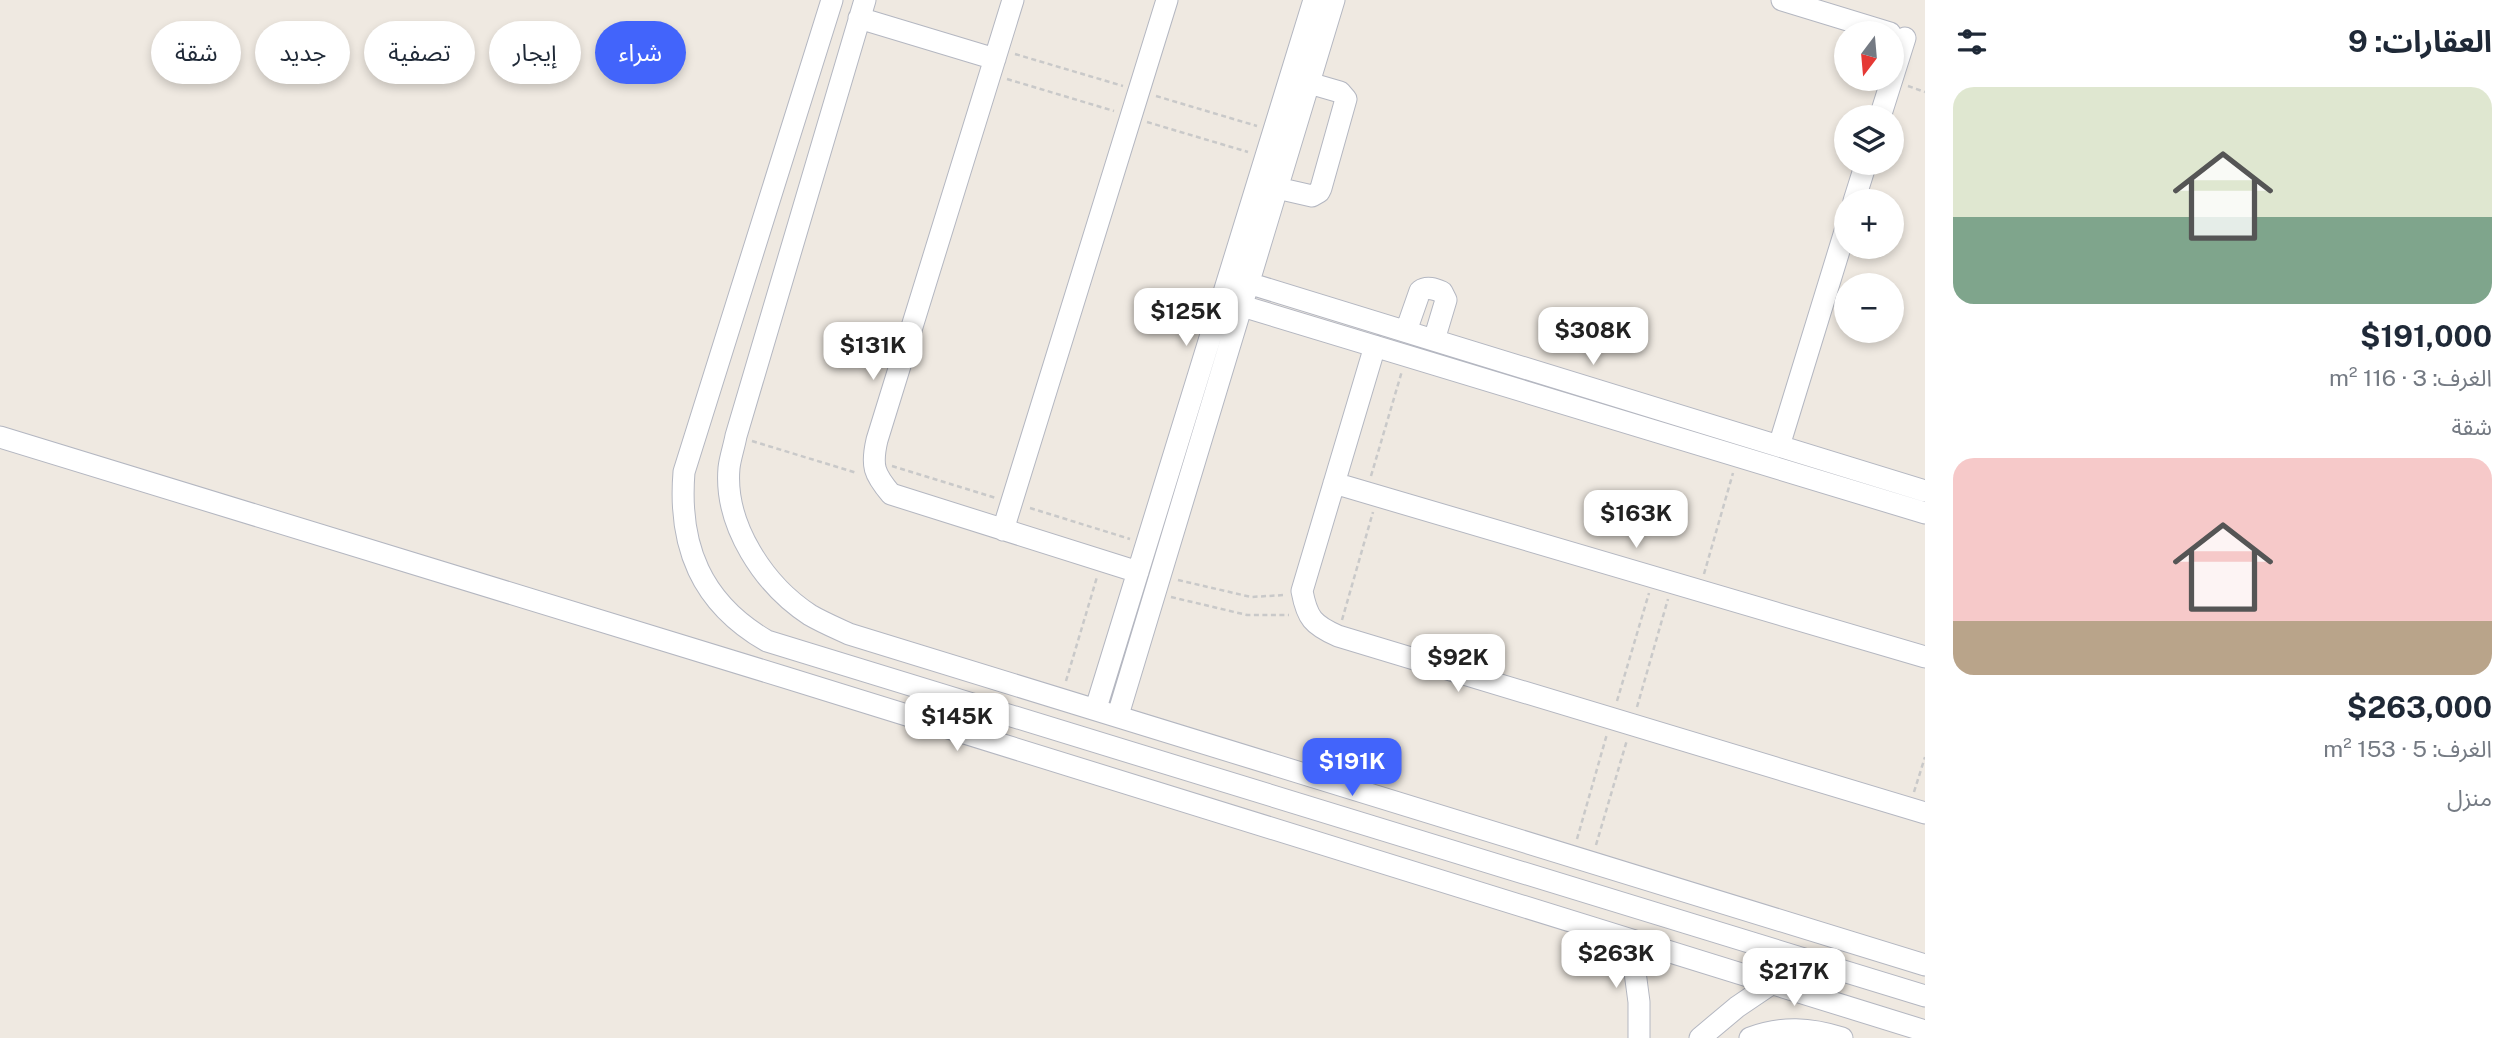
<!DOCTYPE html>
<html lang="ar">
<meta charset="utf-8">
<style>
body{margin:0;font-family:"Public Sans","Noto Sans Arabic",sans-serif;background:#f6f6f7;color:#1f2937;direction:rtl;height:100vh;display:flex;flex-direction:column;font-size:26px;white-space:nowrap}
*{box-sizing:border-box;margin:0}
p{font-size:23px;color:#747a83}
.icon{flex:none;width:38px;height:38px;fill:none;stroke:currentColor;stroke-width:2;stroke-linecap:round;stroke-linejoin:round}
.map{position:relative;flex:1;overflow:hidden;direction:ltr}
.side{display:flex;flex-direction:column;background:#fff;width:595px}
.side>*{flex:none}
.top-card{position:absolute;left:21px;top:21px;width:665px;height:63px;direction:rtl;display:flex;gap:14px}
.needle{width:46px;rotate:196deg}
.controls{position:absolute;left:1834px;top:21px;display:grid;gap:14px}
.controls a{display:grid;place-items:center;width:70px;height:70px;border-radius:50%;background:#fff;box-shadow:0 4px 10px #0003;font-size:35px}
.price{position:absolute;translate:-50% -60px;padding:0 16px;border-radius:14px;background:#fff;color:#222;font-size:23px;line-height:46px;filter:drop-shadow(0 2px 4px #0008)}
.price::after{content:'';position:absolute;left:50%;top:42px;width:21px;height:16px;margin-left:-10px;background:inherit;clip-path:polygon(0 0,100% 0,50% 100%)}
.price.active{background:#4264fb;color:#fff}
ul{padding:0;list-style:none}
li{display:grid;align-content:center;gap:14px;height:371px;padding:0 28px}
li span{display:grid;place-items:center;height:217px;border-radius:21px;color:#555}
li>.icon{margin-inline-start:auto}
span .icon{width:126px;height:126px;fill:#fffc;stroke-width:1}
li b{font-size:30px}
h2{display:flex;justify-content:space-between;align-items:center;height:84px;padding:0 28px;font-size:30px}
.chip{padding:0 24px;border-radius:32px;background:#fff;box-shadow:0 4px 10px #0003;font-size:24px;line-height:63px}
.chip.active{background:#4264fb;color:#fff}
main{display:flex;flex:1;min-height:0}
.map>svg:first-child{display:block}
</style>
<main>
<section class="side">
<h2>العقارات: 9<svg class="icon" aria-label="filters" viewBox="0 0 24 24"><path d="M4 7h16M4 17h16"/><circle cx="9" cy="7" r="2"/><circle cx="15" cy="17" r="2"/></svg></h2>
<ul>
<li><span style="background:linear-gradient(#dfe7d0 60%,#7fa58c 0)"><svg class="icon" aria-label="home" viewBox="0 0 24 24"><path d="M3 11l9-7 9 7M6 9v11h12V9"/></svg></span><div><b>$191,000</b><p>الغرف: 3 · 116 m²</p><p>شقة</p></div></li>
<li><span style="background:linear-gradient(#f6c9c9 75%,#b9a48a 0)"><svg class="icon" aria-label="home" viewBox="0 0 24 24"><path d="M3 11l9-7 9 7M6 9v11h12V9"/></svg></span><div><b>$263,000</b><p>الغرف: 5 · 153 m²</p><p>منزل</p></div></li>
</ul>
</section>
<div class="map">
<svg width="1925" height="1038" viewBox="0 0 1925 1038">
<rect width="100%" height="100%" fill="#efe9e1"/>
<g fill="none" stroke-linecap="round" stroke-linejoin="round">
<g stroke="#b4b7c1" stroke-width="23">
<path id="minor" d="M832 0 684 472C678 546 701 603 767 641L1925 996
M865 0 736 436C734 447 730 458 729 468 724 525 764 585 810 615 822 622 836 628 849 634L1925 965
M1013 0 877 440C871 466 874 474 891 494L1138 572
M1782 0 1890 33
M859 18 995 59
M1880 117 1905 38
M1277 188 1312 196 1319 192 1321 188 1346 99 1340 92 1309 83
M1854 201 1866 163
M1235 279 1925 491
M1242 306 1925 513
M1406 331 1420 291C1427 286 1435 289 1442 292L1446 300 1434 340
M1375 346 1302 591C1307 618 1313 625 1338 636L1925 813
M0 437 784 677 1925 1031
M1779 446 1846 228
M1334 483 1925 657
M1003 530 1167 0
M1096 708 1314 0
M1118 715 1334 0
M1631 942 1639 1002V1038
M1700 1038 1737 1007 1771 984
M1750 1038C1782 1026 1810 1028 1842 1038"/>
</g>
<path stroke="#c9c9c9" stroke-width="2.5" stroke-dasharray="5 3.5" stroke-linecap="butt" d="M1015 54 1123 86
M1007 79 1114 111
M1908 86 1925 92
M1156 96 1257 126
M1147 122 1248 152
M752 441 857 473
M892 466 996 498
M1371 476 1402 371
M1030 508 1130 539
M1704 574 1733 473
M1178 580 1251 597 1285 595
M1171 597 1247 615H1289
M1342 620 1373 512
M1066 681 1097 577
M1617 701 1649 593
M1637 707 1668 599
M1914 792 1925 757
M1577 839 1607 734
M1596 845 1627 740"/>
<use href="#minor" stroke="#fff" stroke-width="21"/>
</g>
</svg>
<div class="controls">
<a><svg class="needle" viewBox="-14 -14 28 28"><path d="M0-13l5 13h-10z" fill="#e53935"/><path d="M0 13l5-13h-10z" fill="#747a83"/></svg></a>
<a><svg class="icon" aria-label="layers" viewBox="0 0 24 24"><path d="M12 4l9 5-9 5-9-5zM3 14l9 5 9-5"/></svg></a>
<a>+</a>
<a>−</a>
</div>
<b class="price" style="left:1186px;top:348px">$125K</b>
<b class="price" style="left:1593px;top:367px">$308K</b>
<b class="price" style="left:873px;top:382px">$131K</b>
<b class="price" style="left:1636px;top:550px">$163K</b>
<b class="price" style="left:1458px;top:694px">$92K</b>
<b class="price" style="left:957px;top:753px">$145K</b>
<b class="price active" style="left:1352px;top:798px">$191K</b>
<b class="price" style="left:1616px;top:990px">$263K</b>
<b class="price" style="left:1794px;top:1008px">$217K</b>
<div class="top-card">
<a class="chip active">شراء</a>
<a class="chip">إيجار</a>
<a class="chip">تصفية</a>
<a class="chip">جديد</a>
<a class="chip">شقة</a>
</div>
</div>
</main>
